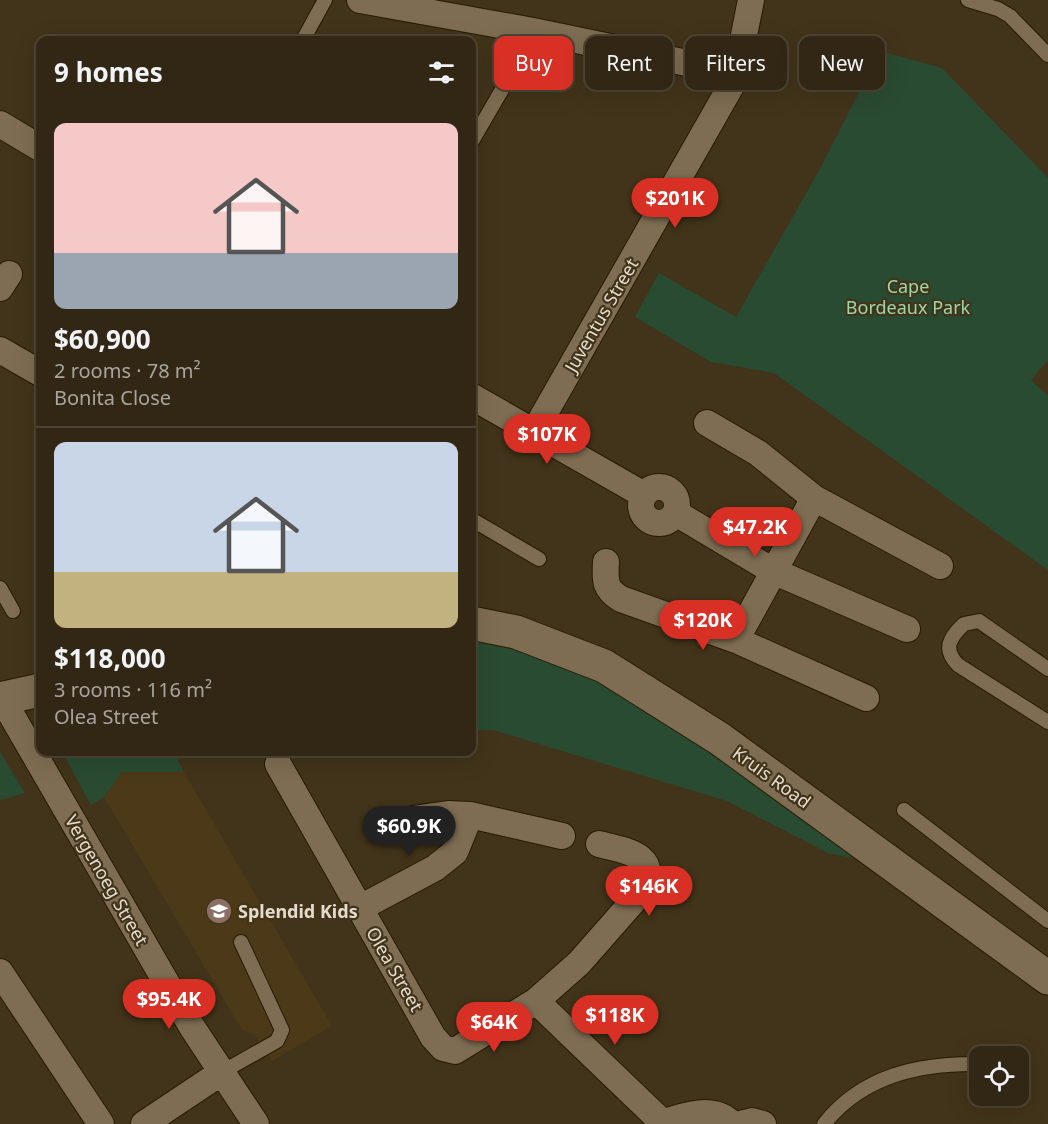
<!DOCTYPE html>
<meta charset="utf-8">
<style>
body{margin:0;font-family:"Noto Sans",sans-serif;background:#3a2f1d;color:#f1f3f6;height:100vh;display:flex;flex-direction:column;font-size:22px;white-space:nowrap}
*{box-sizing:border-box;margin:0}
p{font-size:20px;color:#a8a5a0}
.icon{flex:none;width:33px;height:33px;fill:none;stroke:currentColor;stroke-width:2;stroke-linecap:round;stroke-linejoin:round}
.map{position:relative;flex:1;overflow:hidden}
.side{position:absolute;left:36px;top:36px;width:440px;height:720px;display:flex;flex-direction:column;background:#322714;border-radius:12px;box-shadow:0 6px 24px #0002,0 0 0 2px #4d4434}
.side>*{flex:none}
.banner{position:absolute;left:494px;top:36px;width:464px;height:54px;display:flex;gap:12px}
.controls{position:absolute;left:969px;top:1046px;display:grid;gap:12px}
.controls a{display:grid;place-items:center;width:60px;height:60px;border-radius:12px;background:#322714;box-shadow:0 6px 24px #0002,0 0 0 2px #4d4434;font-size:30px}
.price{position:absolute;translate:-50% -51px;padding:0 14px;border-radius:21px;background:#d93025;color:#fff;font-size:20px;line-height:39px;filter:drop-shadow(0 2px 3px #0008)}
.price::after{content:'';position:absolute;left:50%;top:36px;width:18px;height:14px;margin-left:-9px;background:inherit;clip-path:polygon(0 0,100% 0,50% 100%)}
.price.current{background:#222;color:#fff}
ul{padding:0;list-style:none}
li{display:grid;align-content:center;gap:12px;height:318px;padding:0 18px}
li+li{border-top:2px solid #4d4434}
li span{display:grid;place-items:center;height:186px;border-radius:12px;color:#555}
li>.icon{margin-inline-start:auto}
span .icon{width:108px;height:108px;fill:#fffc;stroke-width:1}
li b{font-size:26px}
h2{display:flex;justify-content:space-between;align-items:center;height:72px;padding:0 18px;font-size:26px}
.pill{padding:0 21px;border-radius:12px;background:#322714;box-shadow:0 6px 24px #0002,0 0 0 2px #4d4434;font-size:21px;line-height:54px}
.pill.current{background:#d93025;color:#fff}
.map>svg:first-child{display:block}
</style>
<div class="map">
<svg width="1048" height="1124" viewBox="0 0 1048 1124">
<rect width="100%" height="100%" fill="#42341a"/>
<path fill="#4b3917" d="M122 772H184L332 1026 272 1061 255 1035 242 1030 104 797Z"/>
<path fill="#294b31" d="M880 51 942 68 1048 178V360L1031 380 1048 396V570L774 373 711 362 635 317 659 273 736 317 821 167Z
M471 633 624 689 858 853 854 858 830 854 727 801 493 730H471Z
M0 752 25 793 0 800Z
M62 752H211L177 759 184 772H122L104 797 91 805Z"/>
<g fill="none" stroke-linecap="round" stroke-linejoin="round">
<g stroke="#281b02" stroke-width="16">
<path id="service" d="M968 0 998 9 1010 16 1048 55
M303 40 325 0
M471 143 514 69 533 31
M471 519 539 559
M0 588 13 611
M1048 669 979 621 964 624C950 637 942 649 958 665L1048 722
M904 810 1048 921
M222 1072 277 1041 282 1030 241 942
M824 1124C863 1075 920 1063 980 1064"/>
</g>
<g stroke="#281b02" stroke-width="28">
<path id="minor" d="M360 0 533 31 735 73
M0 124 40 148
M0 288 9 274
M0 350 40 373
M471 396 644 495
M707 423 758 453 814 498 940 566
M534 432 731 86 740 55 751 0
M641 505a18 18 0 1 1 36 0a18 18 0 1 1-36 0Z
M676 513 773 571 907 629
M606 562C605 580 604 589 621 599L736 640 866 698
M736 640 814 498
M0 695 192 1027 256 1124
M278 764 433 1037 443 1048 455 1051 536 1001 579 963 644 889C659 853 624 851 599 844
M413 819 448 814 470 815 562 836
M360 908 435 868 455 852 470 815
M0 972 101 1124
M536 1001 663 1123
M144 1124 222 1072
M659 1124C682 1116 713 1104 732 1124
M740 1124 752 1121 763 1124"/>
</g>
<g stroke="#281b02" stroke-width="35">
<path id="tertiary" d="M471 623 516 632 604 666 720 739 1048 978
M0 699 40 690"/>
</g>
<use href="#service" stroke="#7e6d52" stroke-width="14"/>
<use href="#minor" stroke="#7e6d52" stroke-width="26"/>
<use href="#tertiary" stroke="#7e6d52" stroke-width="33"/>
</g>
<defs>
<g id="school-disc" transform="scale(1.35)"><circle r="9.5" fill="#8d6e63" stroke="#42341a"/><path d="M0-5L7-2L0 1L-7-2ZM-4 1L0 2.5L4 1V4Q0 6-4 4Z" fill="#fff"/></g>
</defs>
<g fill-rule="evenodd">
<use href="#school-disc" x="219" y="911"/>
</g>
<g text-anchor="middle" dominant-baseline="central" stroke-width="4.5" stroke-linejoin="round" paint-order="stroke">
<g font-size="18" fill="#9bd7a7" stroke="#42341a">
<text x="908" y="286">Cape<tspan x="908" dy="21">Bordeaux Park</tspan></text>
</g>
<g font-size="18" fill="#e5dccd" stroke="#42341a">
<text transform="translate(601 315) rotate(-60)">Juventus Street</text>
<text transform="translate(772 777) rotate(36)">Kruis Road</text>
<text transform="translate(107 880) rotate(60)">Vergenoeg Street</text>
<text transform="translate(395 969) rotate(60)">Olea Street</text>
</g>
<g font-size="18" font-weight="bold" fill="#e5dccd" stroke="#42341a" text-anchor="start">
<text x="238" y="911">Splendid Kids</text>
</g>
</g>
</svg>
<div class="controls">
<a><svg class="icon" aria-label="locate" viewBox="0 0 24 24"><circle cx="12" cy="12" r="6"/><path d="M12 2v4M12 18v4M2 12h4M18 12h4"/></svg></a>
</div>
<b class="price" style="left:675px;top:229px">$201K</b>
<b class="price" style="left:547px;top:465px">$107K</b>
<b class="price" style="left:755px;top:558px">$47.2K</b>
<b class="price" style="left:703px;top:651px">$120K</b>
<b class="price current" style="left:409px;top:857px">$60.9K</b>
<b class="price" style="left:649px;top:917px">$146K</b>
<b class="price" style="left:169px;top:1030px">$95.4K</b>
<b class="price" style="left:615px;top:1046px">$118K</b>
<b class="price" style="left:494px;top:1053px">$64K</b>
<div class="banner">
<a class="pill current">Buy</a>
<a class="pill">Rent</a>
<a class="pill">Filters</a>
<a class="pill">New</a>
</div>
<section class="side">
<h2>9 homes<svg class="icon" aria-label="filters" viewBox="0 0 24 24"><path d="M4 7h16M4 17h16"/><circle cx="9" cy="7" r="2"/><circle cx="15" cy="17" r="2"/></svg></h2>
<ul>
<li><span style="background:linear-gradient(#f6c9c9 70%,#9aa5b1 0)"><svg class="icon" aria-label="home" viewBox="0 0 24 24"><path d="M3 11l9-7 9 7M6 9v11h12V9"/></svg></span><div><b>$60,900</b><p>2 rooms · 78 m²</p><p>Bonita Close</p></div></li>
<li><span style="background:linear-gradient(#c9d6e8 70%,#c2b280 0)"><svg class="icon" aria-label="home" viewBox="0 0 24 24"><path d="M3 11l9-7 9 7M6 9v11h12V9"/></svg></span><div><b>$118,000</b><p>3 rooms · 116 m²</p><p>Olea Street</p></div></li>
</ul>
</section>
</div>
